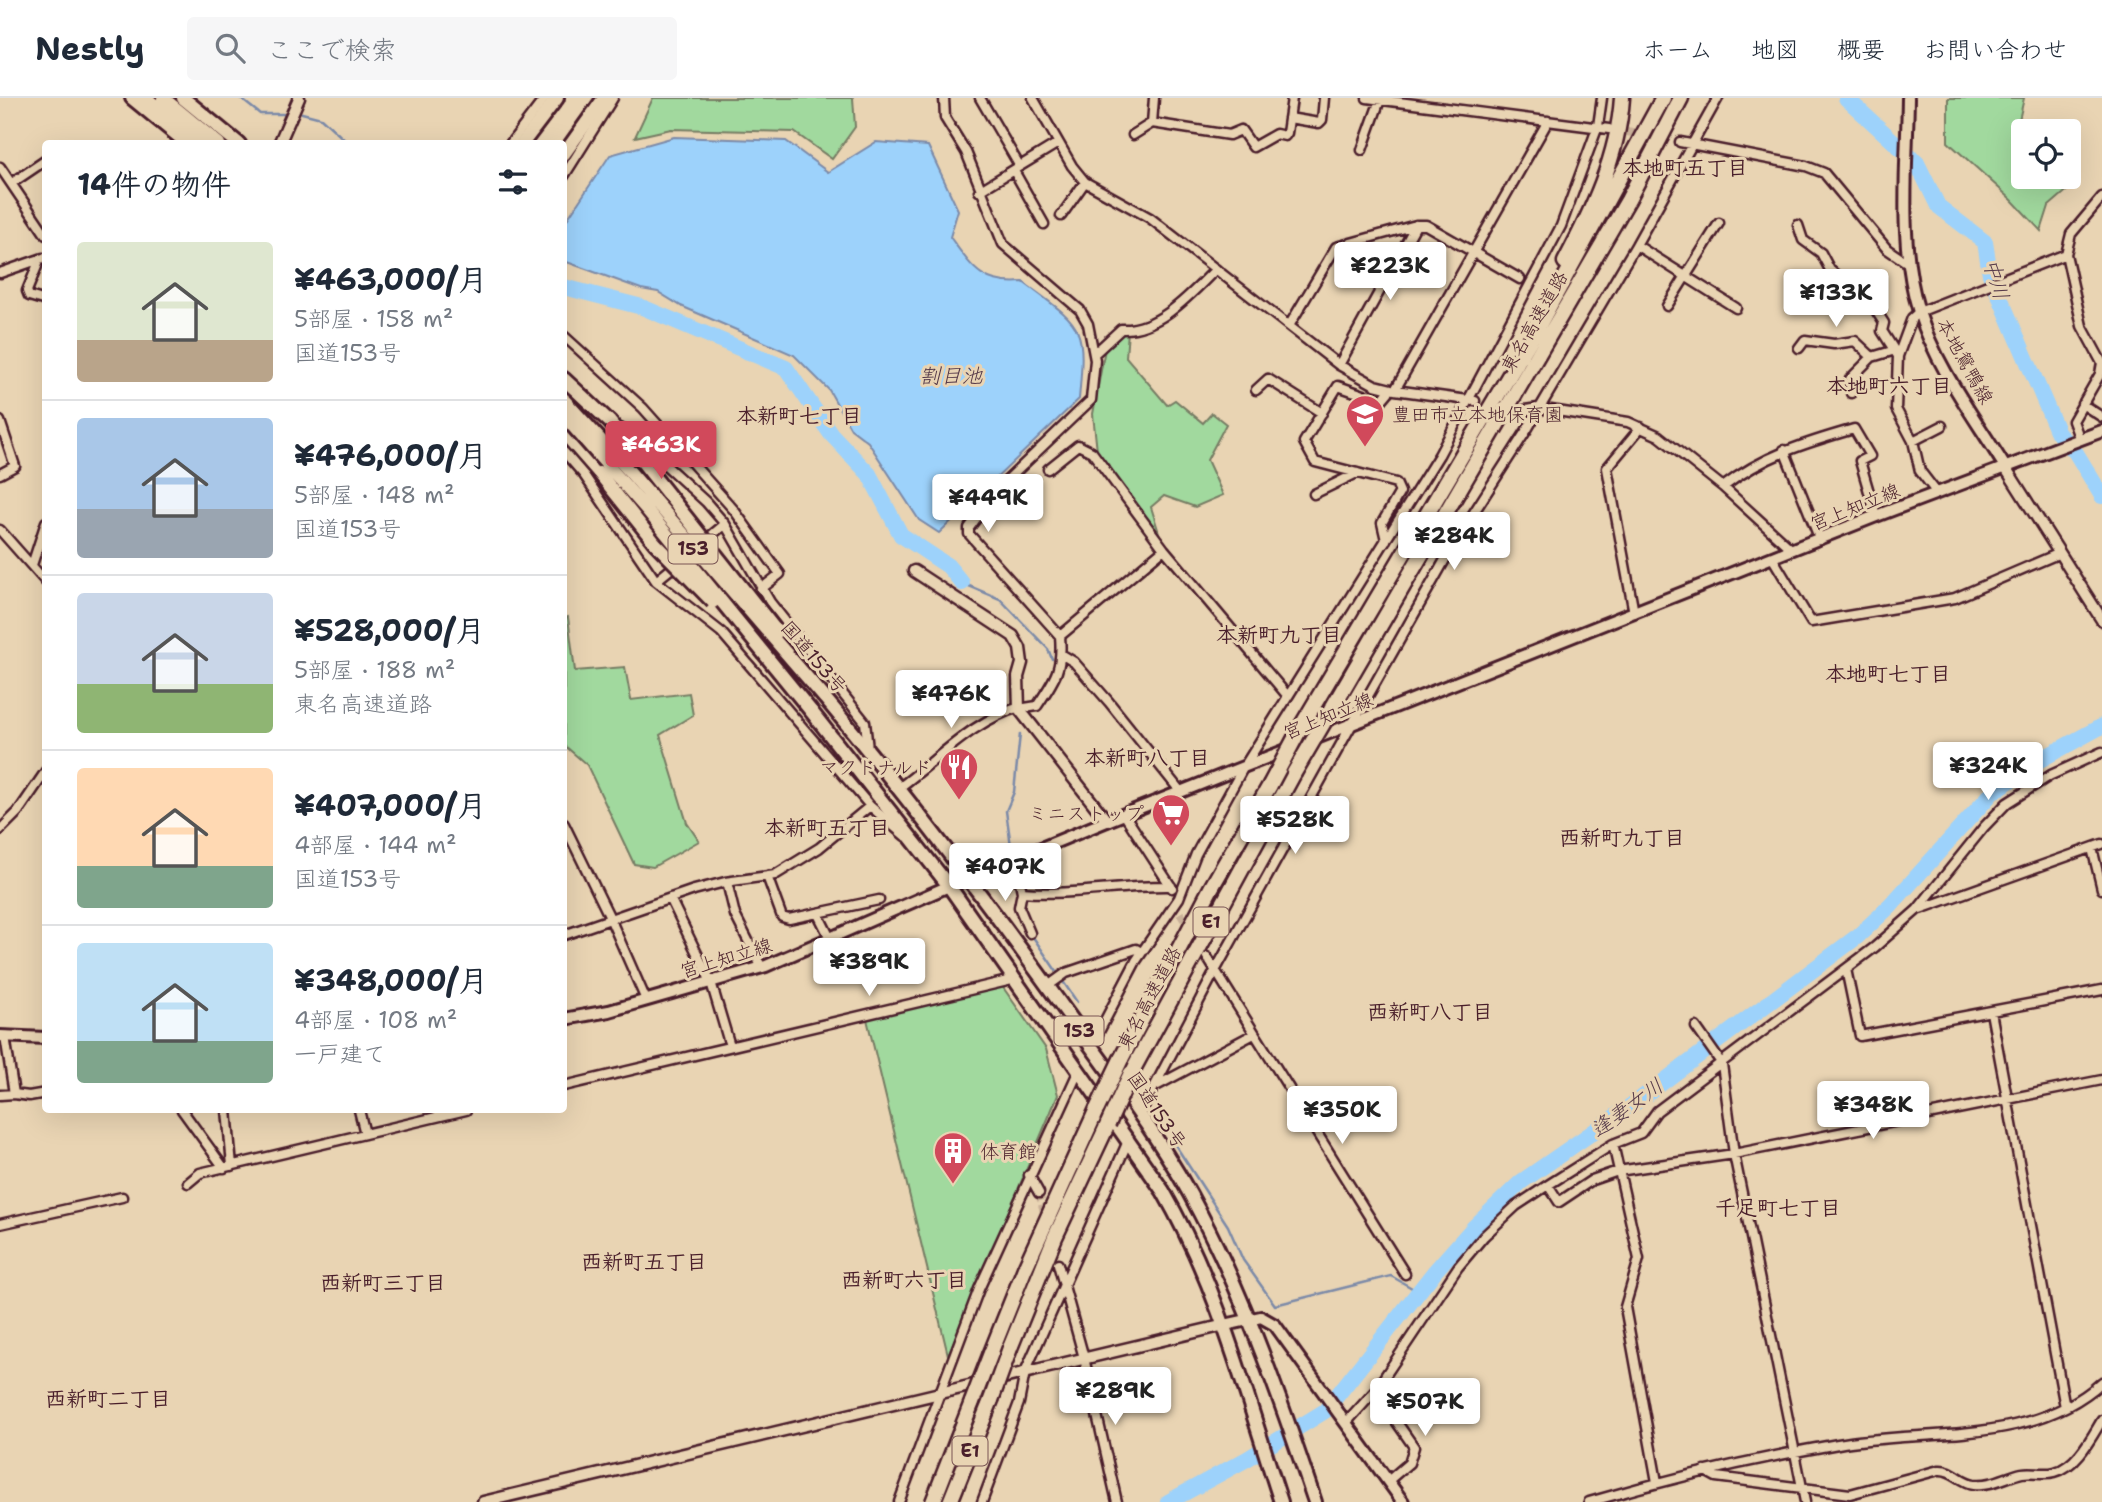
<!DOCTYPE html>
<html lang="ja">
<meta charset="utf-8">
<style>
body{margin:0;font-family:"Shantell Sans","Klee One",sans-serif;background:#f6f6f7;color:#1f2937;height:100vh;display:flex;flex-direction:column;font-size:26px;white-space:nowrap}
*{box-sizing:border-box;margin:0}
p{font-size:23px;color:#747a83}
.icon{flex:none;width:38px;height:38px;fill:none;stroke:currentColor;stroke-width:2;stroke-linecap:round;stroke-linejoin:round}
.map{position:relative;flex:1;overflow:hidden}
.sheet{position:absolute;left:42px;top:42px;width:525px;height:973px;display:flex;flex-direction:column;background:#fff;border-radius:7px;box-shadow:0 7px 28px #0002}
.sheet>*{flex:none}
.fabs{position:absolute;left:2011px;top:21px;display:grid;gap:14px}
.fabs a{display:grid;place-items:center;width:70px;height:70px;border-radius:7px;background:#fff;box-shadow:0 7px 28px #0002;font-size:35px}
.price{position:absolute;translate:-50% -60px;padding:0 16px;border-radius:7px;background:#fff;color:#222;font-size:23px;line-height:46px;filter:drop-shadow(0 2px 4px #0008)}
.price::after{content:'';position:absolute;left:50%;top:42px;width:21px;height:16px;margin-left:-10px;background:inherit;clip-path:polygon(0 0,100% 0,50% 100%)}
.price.active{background:#d1495b;color:#fff}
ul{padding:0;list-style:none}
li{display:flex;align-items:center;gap:21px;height:175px;padding:0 35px}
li+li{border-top:2px solid #e0e1e3}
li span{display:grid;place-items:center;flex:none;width:196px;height:140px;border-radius:7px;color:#555}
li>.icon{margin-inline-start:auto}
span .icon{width:84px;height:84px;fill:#fffc;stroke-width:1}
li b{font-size:30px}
h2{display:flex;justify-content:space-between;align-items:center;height:84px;padding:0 35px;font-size:30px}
header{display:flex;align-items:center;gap:42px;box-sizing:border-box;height:98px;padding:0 35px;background:#fff;border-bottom:2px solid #e0e1e3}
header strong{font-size:33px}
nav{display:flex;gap:38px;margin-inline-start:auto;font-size:24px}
.search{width:490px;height:63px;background:#f6f6f7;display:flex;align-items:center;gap:18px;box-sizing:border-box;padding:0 24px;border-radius:7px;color:#747a83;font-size:26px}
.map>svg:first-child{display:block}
</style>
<header>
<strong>Nestly</strong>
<div class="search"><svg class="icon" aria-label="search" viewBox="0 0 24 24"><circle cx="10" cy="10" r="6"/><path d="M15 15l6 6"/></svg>ここで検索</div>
<nav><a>ホーム</a><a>地図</a><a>概要</a><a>お問い合わせ</a></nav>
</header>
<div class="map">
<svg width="2102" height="1404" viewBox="0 0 2102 1404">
<rect width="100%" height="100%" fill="#e9d4b3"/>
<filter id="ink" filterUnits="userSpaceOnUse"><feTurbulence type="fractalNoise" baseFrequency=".0143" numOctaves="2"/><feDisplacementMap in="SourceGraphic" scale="14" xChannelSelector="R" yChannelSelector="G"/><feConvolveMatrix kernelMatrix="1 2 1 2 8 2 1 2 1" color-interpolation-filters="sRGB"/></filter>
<g filter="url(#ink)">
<path fill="#a1d99e" stroke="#767c64" stroke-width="2" d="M653 0H853L855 29 832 61 794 34 671 31 635 39Z
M1948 0H2024L2017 31 2049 33H2023V79H2068L2069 66 2078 83 2049 108 2041 133 2012 102 1948 44Z
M1128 233 1126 259 1167 307 1175 302 1203 325 1212 315 1226 326 1207 362 1223 397 1195 409 1164 398 1151 409 1160 438 1097 353 1093 316 1106 245Z
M568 519 575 573 625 569 631 602 689 595 693 617 660 637 687 725 699 743 653 769 634 766 587 667 564 647V520Z
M1002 888 1046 951 1058 997 948 1257 867 921Z"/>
<path fill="#9dd2fb" stroke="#7c8aa8" stroke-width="2" d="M674 39 786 43 828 74 876 44 928 48 958 112 950 139C972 169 982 188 1023 184 1083 229 1086 225 1079 301L939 435 919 422 868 344 851 331 829 292 794 257 681 208 658 194 641 191 564 163V126L610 57Z"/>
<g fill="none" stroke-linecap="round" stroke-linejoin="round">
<path stroke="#7c8aa8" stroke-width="2.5" d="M240 0 260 16H283
M302 15 321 20 349 46
M962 485 1000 501 1048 551 1052 561
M1012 755 1006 713 1014 694 1020 636
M1033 839 1059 877
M1062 882 1077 904
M1172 1042 1228 1128 1243 1162 1275 1207 1391 1178 1419 1194"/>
<path stroke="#9dd2fb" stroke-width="16" d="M1846 0 1917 65 1938 108 1985 144 1990 176 2058 335 2076 355 2102 398
M564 189 642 209 786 270 831 336 869 376 901 437 948 468 962 485
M1168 1404 1247 1361 1325 1313 1435 1173 1473 1130 1521 1084 1639 1002 1858 838 1890 808 1992 695 2038 663 2102 628"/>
<path stroke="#c9b098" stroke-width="8" stroke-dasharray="8 4" stroke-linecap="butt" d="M1615 32 1644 37
M1180 815 1200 848
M1039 1095 1046 1122"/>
<g stroke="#4a1f2b" stroke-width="13">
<path id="minor" d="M944 0 945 20 966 54 1003 146 1080 212 1088 226 1095 262 1091 302 1000 389 969 430V436L1060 538C1063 571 1055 581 1037 608L1019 611
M980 0 1019 67
M1033 0 1072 68 1085 84 1150 120 1339 267 1375 287 1395 292 1475 303
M1367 0 1609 31
M1289 20 1319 25 1322 22 1324 0
M1152 25 1154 0
M1133 37 1152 25 1229 37 1241 32 1253 49 1276 36 1285 38 1287 35 1292 0
M1680 44 1806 68 1824 75 1887 151 1909 166
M510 46 545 0
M1362 52 1380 2
M0 69 46 137
M1014 73 1044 126
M564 78 613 0
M12 85 46 62
M979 93 1058 45
M1061 118 1085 84
M1798 127 1803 142 1821 155 1830 172 1846 186 1864 194 1884 225 1882 233 1898 258
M1636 147 1736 210
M2066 156 2082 228 2102 265 2100 276 2073 323 2080 342
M40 161 27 193 29 198 46 203
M0 175 43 160
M1667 208 1719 125
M1289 228 1336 149 1416 127H1426L1520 181
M564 238 643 310 734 412 780 476 761 491
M1799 250 1805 242 1834 246 1855 243 1872 259
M1094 256 1121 231C1159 233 1192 195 1216 171
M1339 267 1416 127
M1256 292 1268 281 1322 315
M1395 292 1548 23
M1851 295 1850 281 1872 259 1892 253
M2082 306 2102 319
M1525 312 1538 310 1628 324 1659 338 1723 389 1792 452
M0 323 15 368 0 376
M620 330 637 341 706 404 725 426 770 504 865 624 868 651
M1913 343 1942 328
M1784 352 1820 442
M564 354 584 377 656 483 721 534 870 708 905 738
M1048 371 1078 347 1092 354 1164 451 1286 596
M1723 389C1763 358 1805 345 1854 331L1870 358 1860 363 1876 418
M1937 395 1920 373 1913 343 1896 311 1898 258 1912 220 1919 214 2066 156 2071 136 2102 99
M1314 396 1357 375
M0 432 46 484
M1386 442 1382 425 1400 394 1396 385 1315 364 1304 344 1338 288 1381 303 1391 291
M702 445 725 426
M1773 461 1811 524 1955 500 2060 455
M32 467 46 424
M656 483 678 465
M1634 515 1607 370 1641 329
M1060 538 1164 451
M1061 556 1074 564 1109 604 1181 694
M900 689C937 662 975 621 1020 609
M1124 716 1172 790
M564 726 610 820 646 902
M0 732 18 714 46 673
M2092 750 2102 791
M1015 761 1022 794 1019 809 1030 835
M767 778 782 819 789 821 879 802
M727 784 735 817 762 870
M1022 794C1073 798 1121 787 1171 788
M670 800 711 884 730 948
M1920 811 2102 746
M818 816 830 840
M564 837 694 792 725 784 775 777 819 750 870 708
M1207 859 1405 1176
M1846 871 1860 938 2102 892
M1048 888 1066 875 1136 851 1141 854
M1991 914 2065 1309
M1696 929 1722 966 1734 1056 1805 1404
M5 938 14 996 29 998 46 995
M1091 949 1136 863 1179 800 1196 756 1242 672 1439 357 1561 128 1598 28 1602 0
M1158 987 1254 936
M564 988 1016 881
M0 997 14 996
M182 1012 224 1070
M227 1012 232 1068
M359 1012 365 1036
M1139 1018 1215 873 1351 628 1455 444 1528 330 1636 147 1718 0
M1613 1046 1639 1161 1625 1209 1657 1384
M1029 1077 1039 1095
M188 1085 200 1075 466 1012
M1548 1087 1559 1104 1592 1082 1618 1073 1734 1056 2102 982
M0 1126 122 1099
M1058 1166 1084 1260 1117 1404
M1375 1293 1414 1349 1409 1365 1388 1383
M1346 1325 1375 1293 1458 1169 1484 1138 1516 1108 1548 1087 1613 1046 1641 1035 1657 1013 1875 849 1917 812 1984 729 2007 705 2051 677 2102 654
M1705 1373 1716 1379 1850 1396 1939 1372C1953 1371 1960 1384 1974 1386 1992 1388 2005 1379 2022 1375 2032 1373 2044 1377 2055 1374 2077 1368 2091 1340 2102 1322
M899 1404 979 1191 1079 972
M982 1404 1019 1305 1025 1274 1129 1041
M1589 1404C1671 1380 1753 1361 1838 1346 1925 1331 2032 1348 2102 1284"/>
</g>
<g stroke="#4a1f2b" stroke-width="15">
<path id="tertiary" d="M279 46 299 0
M2005 369 2102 522
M914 473 1013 538 1020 550 1022 565 1018 579 1019 611 1107 723
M483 1404 1225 1227"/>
</g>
<g stroke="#4a1f2b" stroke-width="16">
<path id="secondary" d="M1908 0C1907 70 1898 146 1919 214 1936 269 1975 320 2005 369
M564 921 609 913 766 868 949 788 1107 723 1876 418 2102 333
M0 938 46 940
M1225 1227 1261 1219 1275 1227 1403 1404"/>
</g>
<g stroke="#4a1f2b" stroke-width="18">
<path id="trunk" d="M132 0 188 46
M146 0 203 46
M163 0 219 46
M183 0 239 46
M522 46 557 0
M564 56 604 0
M564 281 610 324 629 347
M564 335 599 375
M824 599C912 704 995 814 1075 926 1118 986 1166 1048 1200 1115 1248 1207 1282 1306 1315 1404
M811 613 949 788 1163 1093C1219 1190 1246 1298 1281 1404"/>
</g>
<g stroke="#4a1f2b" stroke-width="19">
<path id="motorway" d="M1565 164C1592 113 1618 59 1622 0
M1331 612 1628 102 1681 0
M1302 627 1538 229 1663 0
M1121 961 1211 790 1270 687
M1131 975 1294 675
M1010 1250 1055 1139 1108 1026
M991 1255 1025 1170 1097 1011
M933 1404 972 1304
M950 1404 991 1302"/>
</g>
<use href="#minor" stroke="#e9d4b3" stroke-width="8"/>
<use href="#tertiary" stroke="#e9d4b3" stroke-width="10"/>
<use href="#secondary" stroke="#e9d4b3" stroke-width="10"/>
<use href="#trunk" stroke="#e9d4b3" stroke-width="12"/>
<use href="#motorway" stroke="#e9d4b3" stroke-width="14"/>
<g stroke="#4a1f2b" stroke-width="18" stroke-linecap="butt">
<path id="trunk-bridge" d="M564 302 630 374 824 599
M564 318 647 412 811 613
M629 347 777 534
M599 375 655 445 713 504"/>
</g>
<g stroke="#4a1f2b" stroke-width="19" stroke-linecap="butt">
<path id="motorway-bridge" d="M1294 675 1331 612
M1270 687 1302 627
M1097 1011 1121 961
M1108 1026 1131 975
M991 1302 1010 1250
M972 1304 991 1255"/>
</g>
<use href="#trunk-bridge" stroke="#e9d4b3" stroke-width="12"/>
<use href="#motorway-bridge" stroke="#e9d4b3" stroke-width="14"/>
</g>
</g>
<defs>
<g id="school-pin" transform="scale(2.0125)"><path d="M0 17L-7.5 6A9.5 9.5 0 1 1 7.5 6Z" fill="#d1495b" stroke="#e9d4b3"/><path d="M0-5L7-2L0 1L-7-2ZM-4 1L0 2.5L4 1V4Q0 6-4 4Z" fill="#fff"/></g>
<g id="restaurant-pin" transform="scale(2.0125)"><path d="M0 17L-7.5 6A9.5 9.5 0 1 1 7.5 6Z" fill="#d1495b" stroke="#e9d4b3"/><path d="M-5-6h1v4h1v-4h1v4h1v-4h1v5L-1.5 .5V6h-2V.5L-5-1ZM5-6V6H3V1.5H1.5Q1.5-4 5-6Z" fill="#fff"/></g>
<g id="supermarket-pin" transform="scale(2.0125)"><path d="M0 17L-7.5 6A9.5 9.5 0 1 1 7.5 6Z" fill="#d1495b" stroke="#e9d4b3"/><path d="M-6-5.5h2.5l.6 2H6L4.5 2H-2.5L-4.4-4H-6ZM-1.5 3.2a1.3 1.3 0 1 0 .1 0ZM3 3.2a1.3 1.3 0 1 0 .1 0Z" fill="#fff"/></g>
<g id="building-pin" transform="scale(2.0125)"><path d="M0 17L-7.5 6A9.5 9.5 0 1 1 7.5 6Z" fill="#d1495b" stroke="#e9d4b3"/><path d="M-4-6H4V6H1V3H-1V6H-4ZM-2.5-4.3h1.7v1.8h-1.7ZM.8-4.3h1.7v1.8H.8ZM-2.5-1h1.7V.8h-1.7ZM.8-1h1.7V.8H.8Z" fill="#fff"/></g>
</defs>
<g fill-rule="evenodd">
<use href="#school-pin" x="1365" y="316"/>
<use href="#restaurant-pin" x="959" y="669"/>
<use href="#supermarket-pin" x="1171" y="715"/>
<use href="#building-pin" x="953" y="1053"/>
</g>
<g text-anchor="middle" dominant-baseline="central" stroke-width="6" stroke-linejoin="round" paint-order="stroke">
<g fill="#e9d4b3" stroke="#7a5554" stroke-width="2">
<rect x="668.5" y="436.5" width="49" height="29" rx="5"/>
<rect x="1193.5" y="809.5" width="35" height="29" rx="5"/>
<rect x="1054.5" y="918.5" width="49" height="29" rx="5"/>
<rect x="952.5" y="1338.5" width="35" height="29" rx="5"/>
</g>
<g font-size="18" font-weight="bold" fill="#4a1f2b">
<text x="693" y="451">153</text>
<text x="1211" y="824">E1</text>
<text x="1079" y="933">153</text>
<text x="970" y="1353">E1</text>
</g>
<g font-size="19" fill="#4a1f2b" stroke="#e9d4b3">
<text transform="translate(1534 224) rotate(-60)">東名高速道路</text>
<text transform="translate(1965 263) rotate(61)">本地鴛鴨線</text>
<text transform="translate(1855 409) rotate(-22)">宮上知立線</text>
<text transform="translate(814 559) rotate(49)">国道153号</text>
<text transform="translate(1328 618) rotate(-22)">宮上知立線</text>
<text transform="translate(726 860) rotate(-17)">宮上知立線</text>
<text transform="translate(1149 900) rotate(-62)">東名高速道路</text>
<text transform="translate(1157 1012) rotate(56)">国道153号</text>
</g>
<g font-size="19" fill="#4a1f2b" stroke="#e9d4b3" text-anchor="start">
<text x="1392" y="316">豊田市立本地保育園</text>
<text x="932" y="669" text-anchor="end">マクドナルド</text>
<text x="1144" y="715" text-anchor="end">ミニストップ</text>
<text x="980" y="1053">体育館</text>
</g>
<g font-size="21" font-weight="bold" fill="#4a1f2b" stroke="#e9d4b3">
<text x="1685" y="70">本地町五丁目</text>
<text x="1889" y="288">本地町六丁目</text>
<text x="799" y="318">本新町七丁目</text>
<text x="1279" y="537">本新町九丁目</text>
<text x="1888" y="576">本地町七丁目</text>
<text x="1147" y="660">本新町八丁目</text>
<text x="827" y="730">本新町五丁目</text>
<text x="1622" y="740">西新町九丁目</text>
<text x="1430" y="914">西新町八丁目</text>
<text x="1778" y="1110">千足町七丁目</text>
<text x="644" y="1164">西新町五丁目</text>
<text x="904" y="1182">西新町六丁目</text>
<text x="383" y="1185">西新町三丁目</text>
<text x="108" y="1301">西新町二丁目</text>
</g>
<g font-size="21" font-style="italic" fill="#563a4a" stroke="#e9d4b3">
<text transform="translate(1996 181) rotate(73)">中川</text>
<text x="951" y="278">割目池</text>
<text transform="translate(1627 1010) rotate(-36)">逢妻女川</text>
</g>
</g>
</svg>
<div class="fabs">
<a><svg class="icon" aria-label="locate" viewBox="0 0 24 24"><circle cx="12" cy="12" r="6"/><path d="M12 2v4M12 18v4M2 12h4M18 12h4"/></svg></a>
</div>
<b class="price" style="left:1390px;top:204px">¥223K</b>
<b class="price" style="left:1836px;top:231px">¥133K</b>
<b class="price active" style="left:661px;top:383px">¥463K</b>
<b class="price" style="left:988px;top:436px">¥449K</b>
<b class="price" style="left:1454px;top:474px">¥284K</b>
<b class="price" style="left:951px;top:632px">¥476K</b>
<b class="price" style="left:1988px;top:704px">¥324K</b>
<b class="price" style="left:1295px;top:758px">¥528K</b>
<b class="price" style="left:1005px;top:805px">¥407K</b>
<b class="price" style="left:869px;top:900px">¥389K</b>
<b class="price" style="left:1873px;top:1043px">¥348K</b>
<b class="price" style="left:1342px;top:1048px">¥350K</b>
<b class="price" style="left:1115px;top:1329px">¥289K</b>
<b class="price" style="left:1425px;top:1340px">¥507K</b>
<section class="sheet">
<h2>14件の物件<svg class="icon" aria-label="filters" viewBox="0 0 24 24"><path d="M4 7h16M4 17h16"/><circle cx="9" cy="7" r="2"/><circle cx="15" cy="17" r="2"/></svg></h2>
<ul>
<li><span style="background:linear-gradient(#dfe7d0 70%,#b9a48a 0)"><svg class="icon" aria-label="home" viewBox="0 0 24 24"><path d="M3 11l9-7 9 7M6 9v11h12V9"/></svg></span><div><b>¥463,000/月</b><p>5部屋 · 158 m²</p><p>国道153号</p></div></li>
<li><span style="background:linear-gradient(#a9c7e8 65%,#9aa5b1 0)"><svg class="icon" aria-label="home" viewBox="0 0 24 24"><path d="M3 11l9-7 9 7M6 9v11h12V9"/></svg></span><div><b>¥476,000/月</b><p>5部屋 · 148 m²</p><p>国道153号</p></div></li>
<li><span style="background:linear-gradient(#c9d6e8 65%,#8fb573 0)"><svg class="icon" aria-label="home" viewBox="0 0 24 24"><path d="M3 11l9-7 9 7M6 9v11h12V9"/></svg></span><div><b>¥528,000/月</b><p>5部屋 · 188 m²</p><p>東名高速道路</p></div></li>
<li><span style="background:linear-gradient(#ffd9b3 70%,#7fa58c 0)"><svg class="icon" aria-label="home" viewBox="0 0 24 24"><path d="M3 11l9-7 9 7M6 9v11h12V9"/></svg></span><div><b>¥407,000/月</b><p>4部屋 · 144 m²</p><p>国道153号</p></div></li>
<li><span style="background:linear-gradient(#bfe0f5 70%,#7fa58c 0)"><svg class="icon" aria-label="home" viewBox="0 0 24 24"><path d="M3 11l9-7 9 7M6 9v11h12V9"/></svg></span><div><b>¥348,000/月</b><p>4部屋 · 108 m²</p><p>一戸建て</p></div></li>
</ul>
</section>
</div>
